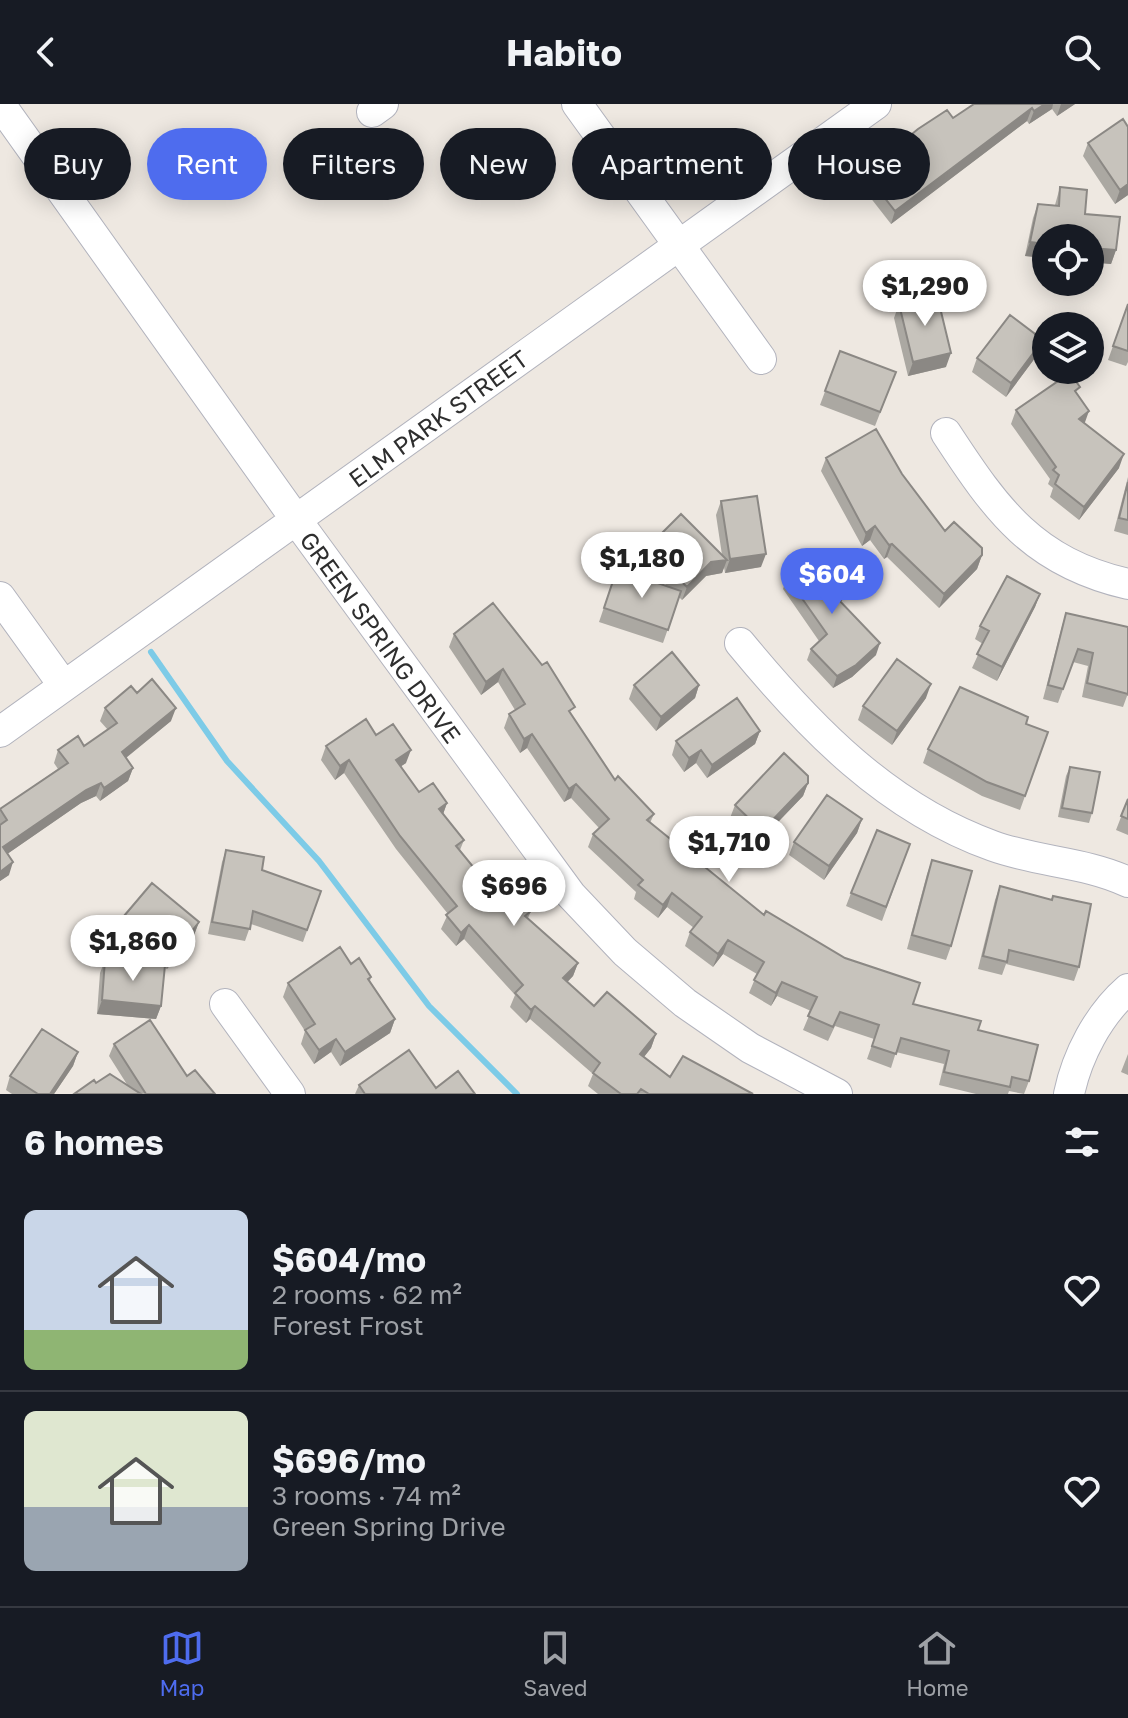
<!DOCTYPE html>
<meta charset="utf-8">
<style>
body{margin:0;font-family:"Golos Text",sans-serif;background:#242831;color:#f1f3f6;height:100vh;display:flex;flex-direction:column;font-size:30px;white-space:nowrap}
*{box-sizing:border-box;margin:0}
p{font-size:26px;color:#9ea1a6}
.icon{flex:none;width:44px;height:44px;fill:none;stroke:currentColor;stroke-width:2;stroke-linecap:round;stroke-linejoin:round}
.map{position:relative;height:990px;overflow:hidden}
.details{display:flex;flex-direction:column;background:#171b24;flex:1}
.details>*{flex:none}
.hud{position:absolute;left:24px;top:24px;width:1080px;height:72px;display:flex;gap:16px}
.fabs{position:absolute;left:1032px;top:120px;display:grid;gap:16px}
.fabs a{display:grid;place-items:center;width:72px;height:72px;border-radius:50%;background:#171b24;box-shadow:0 4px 20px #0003;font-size:40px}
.price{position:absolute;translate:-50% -68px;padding:0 18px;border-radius:28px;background:#fff;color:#222;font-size:26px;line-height:52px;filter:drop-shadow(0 2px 4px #0008)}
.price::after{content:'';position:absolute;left:50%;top:48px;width:24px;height:18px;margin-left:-12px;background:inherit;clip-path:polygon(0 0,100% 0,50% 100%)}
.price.selected{background:#4e6cee;color:#fff}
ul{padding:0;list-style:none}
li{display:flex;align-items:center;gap:24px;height:200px;padding:0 24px}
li+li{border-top:2px solid #363941}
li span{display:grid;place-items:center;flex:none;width:224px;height:160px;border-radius:12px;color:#555}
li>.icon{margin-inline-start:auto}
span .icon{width:96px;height:96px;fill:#fffc;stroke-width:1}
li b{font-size:34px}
h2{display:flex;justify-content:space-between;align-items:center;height:96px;padding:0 24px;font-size:34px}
.chip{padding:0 28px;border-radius:36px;background:#171b24;box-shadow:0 4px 20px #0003;font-size:28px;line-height:72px}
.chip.selected{background:#4e6cee;color:#fff}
header{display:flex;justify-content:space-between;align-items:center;height:104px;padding:0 24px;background:#171b24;font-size:36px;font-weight:700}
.tab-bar{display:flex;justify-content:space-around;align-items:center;height:112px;border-top:2px solid #363941;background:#171b24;font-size:22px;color:#9ea1a6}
.tab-bar a{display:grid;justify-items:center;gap:4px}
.tab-bar .selected{color:#4e6cee}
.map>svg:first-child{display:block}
</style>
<header><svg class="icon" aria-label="back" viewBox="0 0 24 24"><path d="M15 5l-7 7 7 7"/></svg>Habito<svg class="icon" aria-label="search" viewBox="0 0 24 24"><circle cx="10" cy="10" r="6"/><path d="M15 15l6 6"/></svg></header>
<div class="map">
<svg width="1128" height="990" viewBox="0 0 1128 990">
<rect width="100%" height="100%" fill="#eee8e1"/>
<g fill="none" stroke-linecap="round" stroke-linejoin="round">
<path stroke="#7dcbe7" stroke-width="6" d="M151 548 227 657 319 757 429 902 517 990"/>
<g stroke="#b2b3bd" stroke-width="32">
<path id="minor" d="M0 0 297 417 571 791 625 848 685 899 750 944 837 990
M577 0 761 255
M372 8 383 0
M946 329C997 407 1033 458 1128 480
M0 493 64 582
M740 539C810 624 887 704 993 742 1037 758 1086 758 1128 778
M0 628 876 0
M225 900 290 990
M1069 990C1077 952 1098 911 1128 885"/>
</g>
<use href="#minor" stroke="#fff" stroke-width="30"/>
</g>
<path fill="#aba8a2" d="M974 0H1075L1057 12 1052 5 1029 20 1027 17 891 120 866 88 870 75 898 54 896 52 901 39 953 14Z
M1088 39 1128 91 1115 100 1083 52Z
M1060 83 1116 146 1111 160 1025 152 1033 114 1038 100 1055 101Z
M899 200 946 263 908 272 894 214Z
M1128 200V258L1126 262 1108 256Z
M1043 236 1038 250 1006 293 972 268 977 254Z
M840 247 896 268 875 322 820 301Z
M1077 291 1084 319 1119 364 1079 416 1050 393 1053 384 1048 380 1050 375 1011 320 1016 306Z
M826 354 902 370 945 427 982 451 977 465 939 504 887 453 884 455 870 436 862 442 821 367Z
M1128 373V431L1114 427Z
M721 397 761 463 725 469 724 463 722 469 706 472 682 496 679 493 663 539 599 518 617 465 668 483 643 457 647 444 722 451 716 411Z
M787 473 848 483 844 495 840 497 876 551 852 573 833 584 807 556 811 545 819 537 783 485Z
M1040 490 1035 503 997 577 972 564 983 540 975 535 980 522Z
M1066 509 1128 523V592H1127L1123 603 1082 593 1088 562 1073 558 1058 599 1043 595 1062 522Z
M454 530 572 612 615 676 654 710 650 719 764 811 913 900 978 926 1029 977 1024 990 1009 987 1008 990H976L939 981 944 960 896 948 891 964 867 955 874 935 835 922 828 937 803 926 811 907 777 892 771 902 749 889 757 870 723 850 713 863 685 842 690 828 694 824 667 803 658 814 634 795 636 788 588 743 593 730 599 724 571 694 564 698 527 644 520 649 504 624 509 610 515 606 498 578 481 591 449 543Z
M634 581H699L695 594 656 627 629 595Z
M137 589 171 617 126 654 133 664 128 677 100 697 96 692 81 699 7 750 9 771 0 777V705L58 665 54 659 58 646 84 642 108 626 100 617 105 604Z
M926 594 892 641 858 616 863 602Z
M1026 620 1048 628 1020 706 982 692 923 659 928 645Z
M760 627 755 640 707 674 696 659 684 668 672 651 676 637Z
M376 631 406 659 401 662 419 688 447 699 443 710 464 736 460 746 501 797 531 807 528 814 578 859 573 872 567 878 594 902 656 930 651 944 644 953 670 973 753 990H598L588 982 593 970 530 915 526 919 510 903 515 891 464 835 456 842 441 825 448 810 396 745 344 669 335 676 321 656 326 642Z
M1070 663 1092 709 1089 719 1058 713 1066 672Z
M808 679 803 692 757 740 730 714 735 701Z
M1128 695V731L1116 726Z
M862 715 857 729 824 776 789 751 794 738Z
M910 740 882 817 846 802 851 789Z
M226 746 262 766 321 787 303 838 251 820 245 837 208 830 222 758Z
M932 756 951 842 946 856 907 845 927 770Z
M1000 782 1079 863 1074 877 1006 860 1002 871 978 865 995 796Z
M124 812 199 818 194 831 167 865 165 864 161 902 156 915 97 910 100 869 105 856 162 861 119 826Z
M351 860 371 873 370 877 395 915 390 929 340 962 331 948 314 960 301 940 305 927 283 893 288 879Z
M114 940 187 972 215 990H74L96 979 128 982 109 952Z
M78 948 73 962 54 990H12L6 986 10 972Z
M1128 950V971L1121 968Z
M359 981 436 984 475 990H355Z"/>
<path fill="#8b8884" d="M1045 0H1053L1052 5 1029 20 1034 7Z
M1061 0H1075L1057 12Z
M1032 4 1027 17 891 120 895 107Z
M1128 80V91L1115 100 1120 86Z
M1030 138 1046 140V154L1025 152Z
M1090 144 1116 146 1111 160 1090 158Z
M1043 236 1038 250 1006 293 1011 279Z
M951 249 946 263 908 272 913 258Z
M1089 307 1084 321 1079 315Z
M1124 350 1119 364 1079 416 1084 403Z
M875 422 870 436 862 442 866 429Z
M892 440 887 453 884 455 889 441Z
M766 450 761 463 725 469 730 455Z
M982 451 977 465 939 504 944 490Z
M727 456 722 469 706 472 682 496 687 483 711 458Z
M848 483 844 495 831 504 835 492Z
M1040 490 1035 503 997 577 1002 563Z
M880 539 876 551 852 573 833 584 837 572Z
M503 565 498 578 481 591 486 578Z
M931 580 926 594 892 641 897 627Z
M699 581 695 594 656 627 661 613Z
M176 604 171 617 117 661 122 648Z
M760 627 755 640 707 674 712 661Z
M532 630 527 644 520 649 524 635Z
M411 646 406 659 391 669 396 656Z
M701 646 696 659 684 668 689 654Z
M349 656 344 669 335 676 340 662Z
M133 664 128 677 100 697 104 684Z
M101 679 96 692 81 699 0 755 3 743 86 686Z
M808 679 803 692 757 740 762 727Z
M576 680 571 694 564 698 569 685Z
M447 699 442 713 439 705Z
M862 715 857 729 824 776 829 762Z
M13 758 9 771 0 777V768Z
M672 789 667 803 658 814 663 801Z
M199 818 194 831 167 865 172 852Z
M469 821 464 835 456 842 461 829Z
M728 836 723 850 713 863 718 850Z
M578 859 573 872 558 888 563 874Z
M782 878 777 892 771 902 776 889Z
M102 896 161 902 156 915 97 910Z
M535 902 530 915 526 919 531 906Z
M395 915 390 929 340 962 345 948Z
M656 930 651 944 635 964 640 950Z
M336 935 331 948 314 960 319 946Z
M78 948 73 962 54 990H50Z"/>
<path fill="#c7c3bc" stroke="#8b8884" stroke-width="2" d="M974 0H1045L1034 7 1032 4 895 107 870 75 907 46 901 39 918 25 947 6 953 14Z
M1123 15 1128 23V80L1120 86 1088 39Z
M1060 83 1087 86 1085 110 1120 113 1116 146 1090 144V134H1046V140L1030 138 1038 100 1059 102Z
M937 191 951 249 913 258 899 200Z
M1128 200V247L1113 242Z
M1010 211 1043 236 1011 279 977 254Z
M840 247 896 268 880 308 825 287Z
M1070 269 1080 283 1075 287 1089 307 1079 315 1124 350 1084 403 1055 380 1059 371 1053 366 1056 363 1016 306Z
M876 325 902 370 945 427 954 418 982 444V451L944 490 892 440 889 441 875 422 866 429 826 354Z
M1128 378V416L1119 414Z
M757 392 766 450 730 455 721 397Z
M681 410 727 456 711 458 687 483 647 444Z
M823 448 848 483 835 492 880 539 856 561 837 572 811 545 827 530 787 473Z
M617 465 681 487 668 526 604 504Z
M1007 472 1040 490 1002 563 977 550 989 527 980 522Z
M493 499 542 561 547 558 575 603 569 607 615 676 618 672 654 710 647 716 764 811 766 807 845 854 920 879 913 900 981 917 978 926 1038 941 1029 977 1012 973 1010 983 944 968 949 947 901 934 896 950 872 942 879 921 840 908 833 923 808 912 817 893 782 878 776 889 754 876 764 858 728 836 718 850 690 828 702 813 672 789 663 801 638 781 643 776 593 730 609 715 576 680 569 685 532 630 524 635 509 610 525 600 503 565 486 578 454 530Z
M1066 509 1128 523V590L1087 579 1093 549 1078 545 1063 585 1048 581Z
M672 548 699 581 661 613 634 581Z
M897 555 931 580 897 627 863 602Z
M152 575 176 604 122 648 133 664 104 684 101 679 86 686 3 743 13 758 0 768V721L7 716 0 705 68 659 58 646 78 632 84 642 117 619 105 604 131 582 137 589Z
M960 583 1028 613 1026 620 1048 628 1025 692 987 678 928 645Z
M737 594 760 627 712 661 701 646 689 654 676 637Z
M366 615 376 631 393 620 411 646 396 656 419 688 433 679 447 699 439 705 464 736 456 742 501 797 514 787 531 807 525 812 578 859 563 874 594 902 607 888 656 930 640 950 670 973 683 952 753 990H649L641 985 637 990H621L593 969 600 959 535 902 531 906 515 889 523 881 469 821 461 829 446 811 457 802 400 732 349 656 340 662 326 642Z
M784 649 808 672V679L762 727 735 701Z
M1070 663 1100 668 1092 709 1062 704Z
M827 691 862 715 829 762 794 738Z
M1128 695V715L1121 712Z
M877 726 910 740 886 803 851 789Z
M226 746 264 753 262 766 321 787 307 826 253 807 250 825 212 818Z
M932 756 972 767 951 842 912 831Z
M152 779 199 818 172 852 124 812Z
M1000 782 1052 796 1053 792 1091 800 1079 863 1009 846 1007 858 983 852Z
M340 843 351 860 359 854 371 873 368 875 395 915 345 948 336 935 319 946 305 926 315 920 288 879Z
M105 856 165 861 161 902 102 896Z
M150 916 187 972 195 966 215 990H146L114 940Z
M42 925 78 948 50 990H38L10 972Z
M409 946 436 984 458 967 475 990H365L359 981Z
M110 970 141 990H74L94 976 96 979Z"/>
<g text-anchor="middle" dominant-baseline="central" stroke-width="6" stroke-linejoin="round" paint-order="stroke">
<g font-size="24" fill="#2e2e2e" stroke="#fff">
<text transform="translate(438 314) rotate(-36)">ELM PARK STREET</text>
<text transform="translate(381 533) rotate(54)">GREEN SPRING DRIVE</text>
</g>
</g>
</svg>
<div class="fabs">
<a><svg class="icon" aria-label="locate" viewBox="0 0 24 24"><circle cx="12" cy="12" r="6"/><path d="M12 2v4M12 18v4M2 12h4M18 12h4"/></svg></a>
<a><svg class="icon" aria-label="layers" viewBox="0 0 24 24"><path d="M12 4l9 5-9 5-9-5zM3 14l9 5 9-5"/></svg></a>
</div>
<b class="price" style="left:925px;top:224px">$1,290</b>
<b class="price" style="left:642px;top:496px">$1,180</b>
<b class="price selected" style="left:832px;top:512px">$604</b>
<b class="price" style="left:729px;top:780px">$1,710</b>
<b class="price" style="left:514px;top:824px">$696</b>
<b class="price" style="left:133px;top:879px">$1,860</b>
<div class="hud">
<a class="chip">Buy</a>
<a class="chip selected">Rent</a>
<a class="chip">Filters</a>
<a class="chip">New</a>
<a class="chip">Apartment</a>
<a class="chip">House</a>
</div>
</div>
<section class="details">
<h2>6 homes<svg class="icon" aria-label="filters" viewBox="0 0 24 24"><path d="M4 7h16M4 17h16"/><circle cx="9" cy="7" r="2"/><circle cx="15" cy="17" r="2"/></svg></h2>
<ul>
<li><span style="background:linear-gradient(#c9d6e8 75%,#8fb573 0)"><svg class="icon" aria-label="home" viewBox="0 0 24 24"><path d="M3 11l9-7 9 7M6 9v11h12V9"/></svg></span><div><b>$604/mo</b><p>2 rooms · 62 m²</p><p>Forest Frost</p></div><svg class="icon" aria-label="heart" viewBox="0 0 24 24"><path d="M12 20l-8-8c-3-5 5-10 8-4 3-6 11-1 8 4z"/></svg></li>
<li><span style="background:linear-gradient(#dfe7d0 60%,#9aa5b1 0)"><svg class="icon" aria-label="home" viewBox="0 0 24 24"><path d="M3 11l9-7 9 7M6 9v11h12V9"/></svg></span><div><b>$696/mo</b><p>3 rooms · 74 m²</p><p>Green Spring Drive</p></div><svg class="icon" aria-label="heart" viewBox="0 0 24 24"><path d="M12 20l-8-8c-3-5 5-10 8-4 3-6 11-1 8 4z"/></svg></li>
</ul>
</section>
<nav class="tab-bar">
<a class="selected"><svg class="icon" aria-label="map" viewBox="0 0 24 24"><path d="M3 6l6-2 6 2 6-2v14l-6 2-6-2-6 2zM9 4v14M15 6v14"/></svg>Map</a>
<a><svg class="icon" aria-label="saved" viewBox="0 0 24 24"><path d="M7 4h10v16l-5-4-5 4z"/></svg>Saved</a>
<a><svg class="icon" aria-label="home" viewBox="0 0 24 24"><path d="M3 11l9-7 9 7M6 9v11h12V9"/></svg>Home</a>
</nav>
